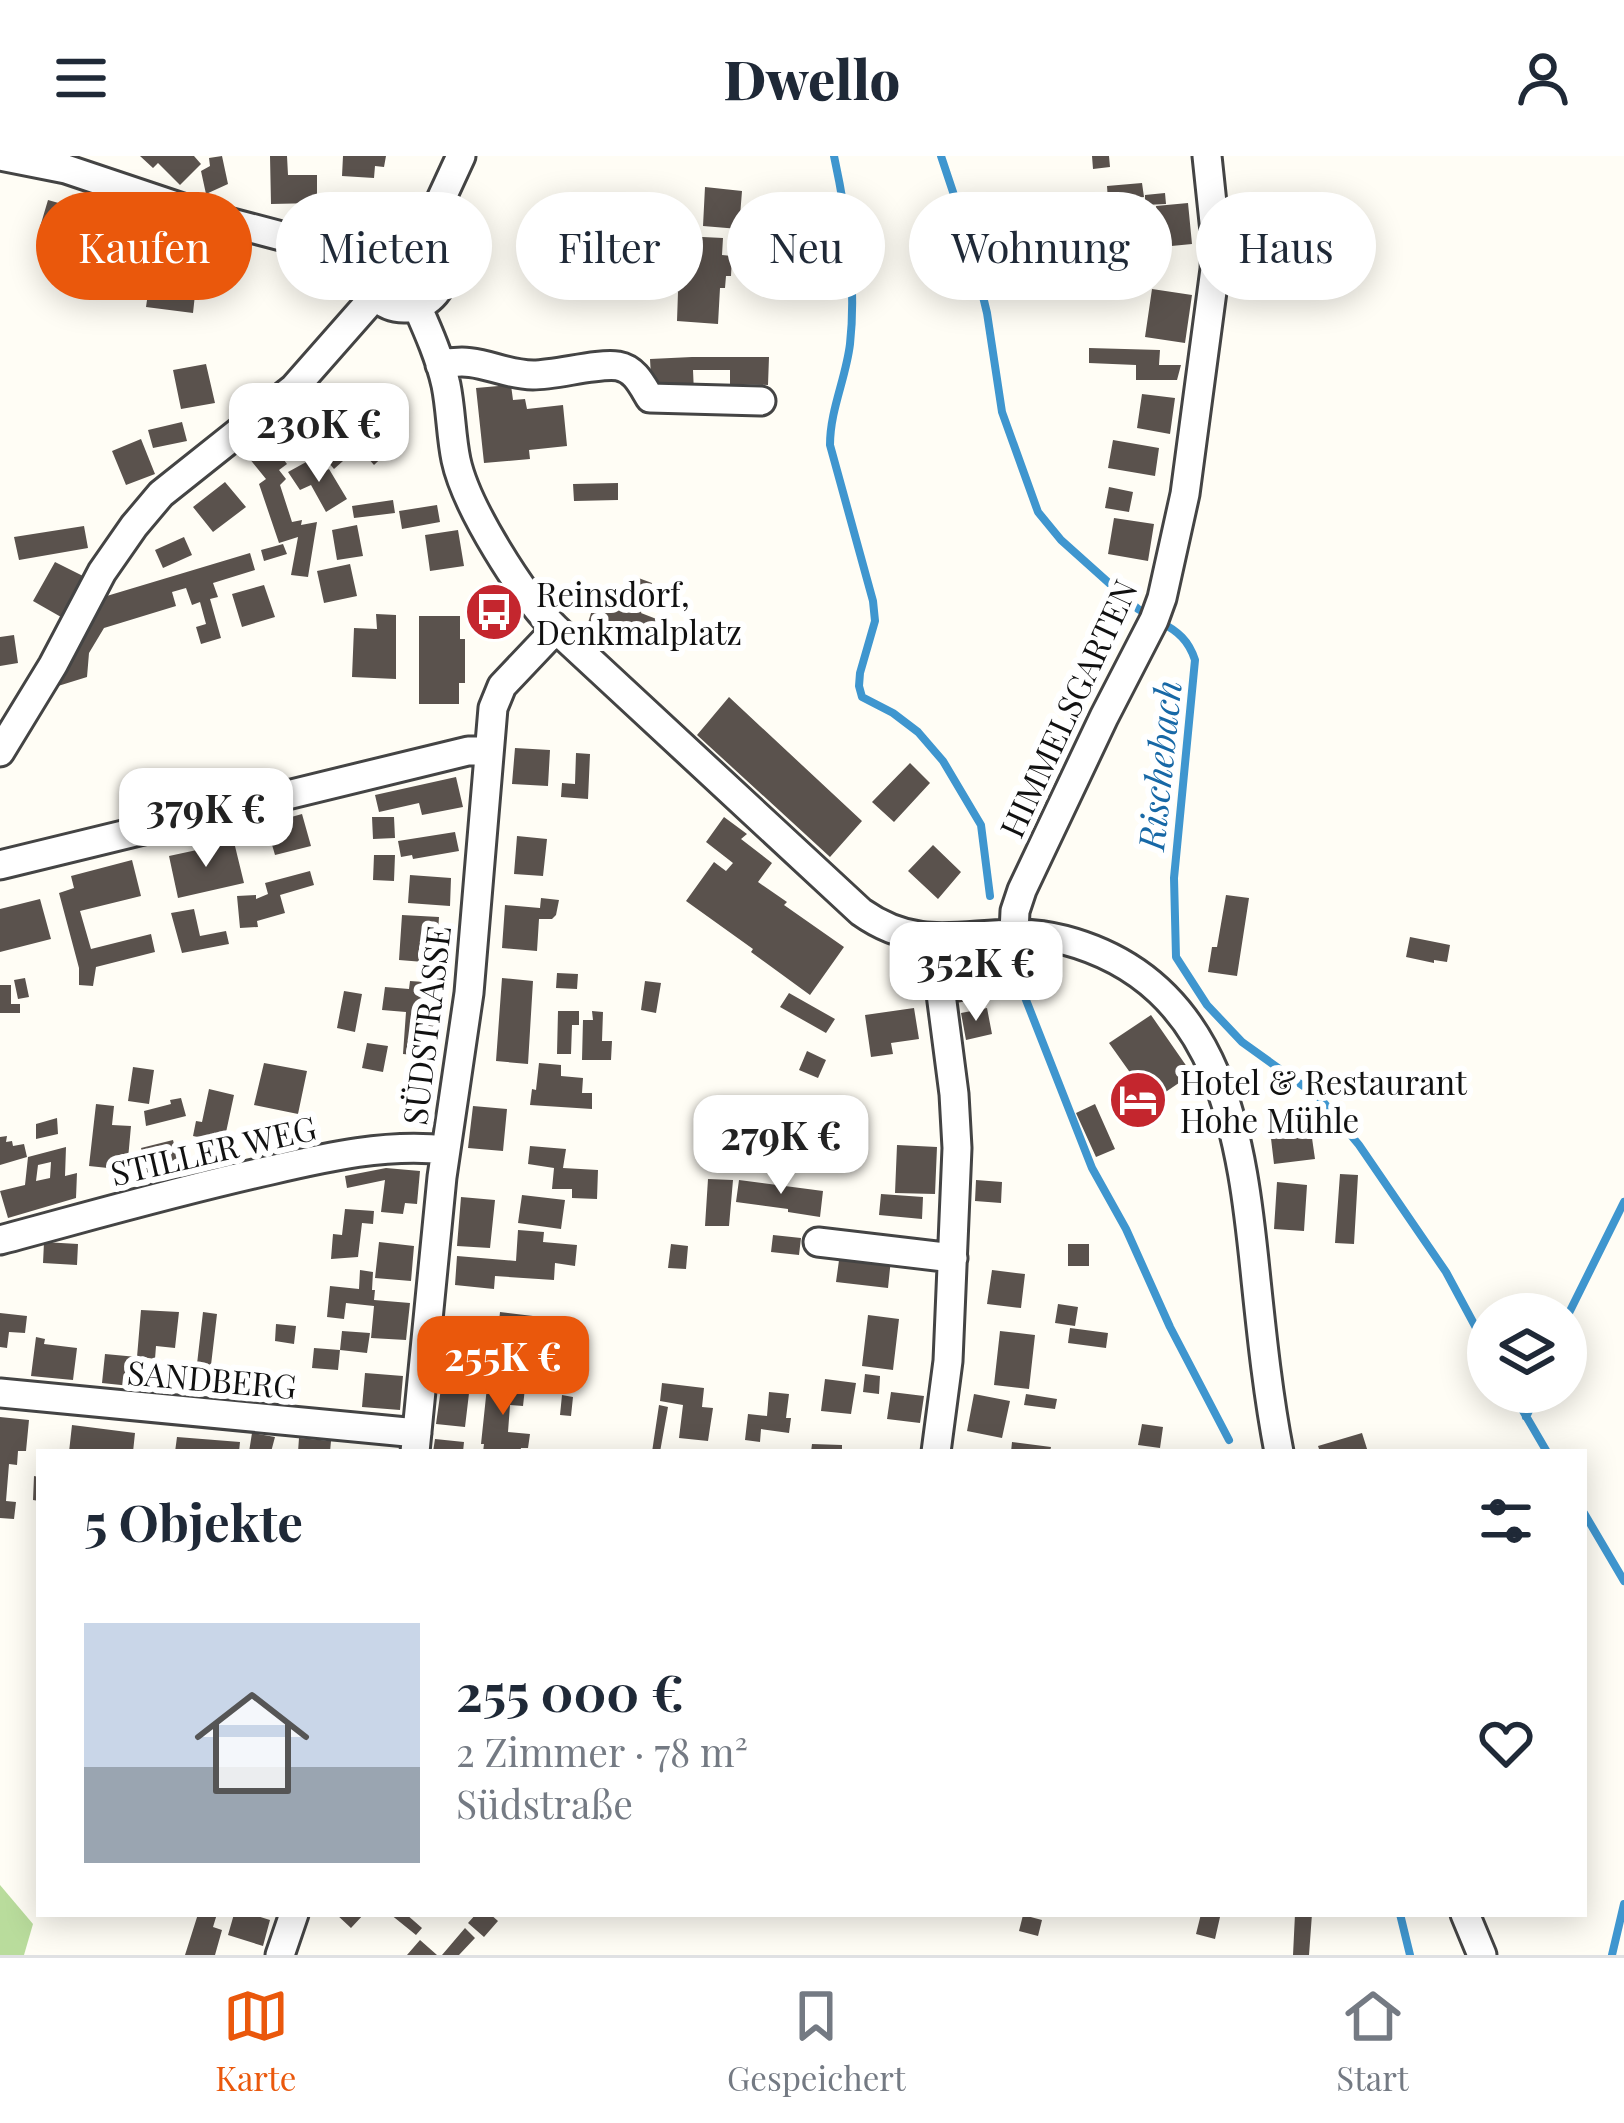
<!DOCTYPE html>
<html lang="de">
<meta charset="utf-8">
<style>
body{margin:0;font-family:"Playfair Display",serif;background:#f6f6f7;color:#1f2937;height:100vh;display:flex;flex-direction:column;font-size:45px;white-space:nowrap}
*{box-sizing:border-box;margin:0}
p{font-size:39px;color:#747a83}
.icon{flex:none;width:66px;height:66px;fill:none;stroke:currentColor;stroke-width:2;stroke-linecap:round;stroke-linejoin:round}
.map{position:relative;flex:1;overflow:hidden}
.sheet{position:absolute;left:36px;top:1293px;width:1551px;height:468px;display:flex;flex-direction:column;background:#fff;border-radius:0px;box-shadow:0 6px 30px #0003}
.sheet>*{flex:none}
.banner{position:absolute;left:36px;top:36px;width:1554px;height:108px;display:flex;gap:24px}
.controls{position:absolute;left:1467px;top:1137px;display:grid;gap:24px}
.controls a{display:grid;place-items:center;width:120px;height:120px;border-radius:50%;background:#fff;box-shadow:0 6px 30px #0003;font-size:60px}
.price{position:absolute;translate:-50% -102px;padding:0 27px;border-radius:24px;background:#fff;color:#222;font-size:39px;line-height:78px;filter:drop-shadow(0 3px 6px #0008)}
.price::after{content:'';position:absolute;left:50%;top:72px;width:36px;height:27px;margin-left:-18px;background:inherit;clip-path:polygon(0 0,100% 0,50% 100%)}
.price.current{background:#ea580c;color:#fff}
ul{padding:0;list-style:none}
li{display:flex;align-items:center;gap:36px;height:300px;padding:0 48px}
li+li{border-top:3px solid #e0e1e3}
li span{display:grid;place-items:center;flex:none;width:336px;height:240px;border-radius:0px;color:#555}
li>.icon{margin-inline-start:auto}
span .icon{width:144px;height:144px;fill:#fffc;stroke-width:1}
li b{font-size:51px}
h2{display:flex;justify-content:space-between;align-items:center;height:144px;padding:0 48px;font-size:51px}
.tag{padding:0 42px;border-radius:54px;background:#fff;box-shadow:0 6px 30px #0003;font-size:42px;line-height:108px}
.tag.current{background:#ea580c;color:#fff}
header{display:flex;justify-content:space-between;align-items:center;height:156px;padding:0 48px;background:#fff;font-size:54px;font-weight:800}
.tabs{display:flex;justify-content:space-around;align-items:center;height:168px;border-top:3px solid #e0e1e3;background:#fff;font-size:33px;color:#747a83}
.tabs a{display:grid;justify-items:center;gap:6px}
.tabs .current{color:#ea580c}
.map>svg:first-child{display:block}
</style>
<header><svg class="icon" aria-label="menu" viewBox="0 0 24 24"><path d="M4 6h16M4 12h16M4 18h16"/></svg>Dwello<svg class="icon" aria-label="person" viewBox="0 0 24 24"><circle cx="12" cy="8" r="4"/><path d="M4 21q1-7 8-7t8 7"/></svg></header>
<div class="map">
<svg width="1624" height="1799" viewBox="0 0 1624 1799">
<rect width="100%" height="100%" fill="#fffdf5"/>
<path fill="#d5ebbd" d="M382 111a22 22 0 1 1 44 0a22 22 0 1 1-44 0Z"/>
<path fill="#b9dc9c" d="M0 1729 33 1768 24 1799H0Z"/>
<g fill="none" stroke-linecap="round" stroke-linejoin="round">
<path stroke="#3f96cf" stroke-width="8" d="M834 0C847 60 857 126 850 188 846 222 830 254 830 289L873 445 875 465 860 517 859 530 862 541 893 557 918 576 943 605 981 669 990 740
M941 0 970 87 987 157 1002 256 1038 356 1061 384 1138 453 1147 458
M1160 466C1178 475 1189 485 1195 504L1174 722 1176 801 1207 849 1242 886 1320 942 1359 989 1446 1116 1488 1194
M1006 793 1092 1012 1126 1073 1170 1171 1229 1284
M1566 1163 1624 1046
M1512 1236 1547 1296
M1526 1261 1538 1236
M1584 1357 1624 1425
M1400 1758 1410 1799
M1612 1799 1624 1748"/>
</g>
<path fill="#5a524d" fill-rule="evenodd" d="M140 0H194L201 8 180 29 158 7 153 12Z
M222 0 228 28 206 38 201 15 210 10 209 2Z
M270 0H287L288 19H317V47L271 48Z
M343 0H386L384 11 375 10 374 22 342 20Z
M1092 0H1109L1110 11 1093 13Z
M1142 27 1144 41 1108 45 1107 30Z
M705 31 742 35 739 73 703 70Z
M1165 37 1166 48 1145 49V39Z
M48 44 108 61 101 88 40 71Z
M1188 47 1192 88 1161 91 1156 50Z
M682 80 723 82 722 99 732 100 731 120H726L725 132H720L718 168 677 165 678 136 668 135 670 113H680Z
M129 103 198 111 193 157 146 151 148 137 125 135Z
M1152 133 1192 139 1185 187 1145 181Z
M1089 192 1160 194 1159 209H1181L1177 224H1136V209L1089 207Z
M692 201H769L768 229 730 228V214H693L694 237 652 238 650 203Z
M206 208 215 247 181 253 173 214Z
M511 229 513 244 525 243 527 253 563 249 567 290 529 294 530 303 484 307 476 232Z
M349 231 398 286 374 309 325 252Z
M1142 238 1175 242 1170 278 1137 272Z
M182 266 187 285 153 292 148 274Z
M141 283 155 318 126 329 112 295Z
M1113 284 1159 292 1155 320 1108 312Z
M341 285 352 297 334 313 323 300Z
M271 287 287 308 279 314 286 323 280 329 292 366 302 364 301 369 317 366 308 421 291 419 298 381 279 387 259 328 266 323 249 302Z
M308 305 317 319 329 313 347 343 326 356 311 329 300 334 288 316Z
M225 326 246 351 213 376 193 351Z
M618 327V344L574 345 573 328Z
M1109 331 1133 336 1129 356 1105 352Z
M393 344 395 357 354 362 352 350Z
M437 349 440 366 402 373 399 355Z
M1114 362 1154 368 1148 405 1108 398Z
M357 369 363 400 337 404 332 374Z
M84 370 88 392 19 404 14 381Z
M458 374 464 410 430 415 425 379Z
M184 381 192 399 163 412 155 394Z
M283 388 287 398 264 405 261 394Z
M250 397 255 414 213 427 218 441 210 443 221 482 201 488 196 471 206 468 200 446 192 449 186 432 172 436 176 450 104 472 89 497 87 521 58 530 100 442Z
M55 406 83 420 61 461 33 445Z
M350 408 357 440 324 447 317 415Z
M633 420 652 427 641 457 659 464 649 493 587 470 596 441 622 450Z
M264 429 275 461 242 471 232 438Z
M376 458 396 459V523L352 521 354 472 377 473Z
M419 460H460V483H465V527H459V548H419Z
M14 479 18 507 0 510V481Z
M729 541 862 665 830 701 697 579Z
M515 592 550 594 548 630 512 628Z
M576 597 590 598 588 643 561 641 562 627 575 628Z
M910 607 930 627 894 666 872 646Z
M456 621 463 651 422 659 419 647 379 656 375 639Z
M302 658 311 690 275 699 266 668Z
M372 661H394L395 682 373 683Z
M724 661 747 678 741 683 772 707 758 726 787 746 784 749 844 791 810 839 751 796 753 793 686 745 714 706 726 715 733 707 706 686Z
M455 676 459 695 413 703 412 699 401 701 398 685Z
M517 680 547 683 543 720 514 718Z
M234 686 244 727 178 742 169 700Z
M933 689 961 716 938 743 908 715Z
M374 699H395L394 725 373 724Z
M132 704 141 740 80 755 91 793 151 778 155 796 96 811 93 830 79 829V812L59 737 74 732 71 720Z
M310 715 314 729 280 739 285 757 257 765 258 771 240 772 237 740 256 739V743L268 738 265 727Z
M410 719 451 722 450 750 408 747Z
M1226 739 1249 742 1237 820 1208 816 1212 791H1217Z
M541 742 559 744 556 759 552 763H539L537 795 502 792 505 749 540 752Z
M40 743 51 783 0 796V753Z
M194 753 200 780 226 775 229 788 182 797 171 757Z
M402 759 439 761 436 807 399 804Z
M1410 781 1450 789 1447 806 1434 804V807L1406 801Z
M983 802 986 818 994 816 998 833 989 835 991 841 956 847 948 808Z
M557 817 578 818 577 833 556 832Z
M25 822 29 841 18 843 14 824Z
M502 822 533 825 528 908 496 905Z
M410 825 439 827 433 901 403 898 406 856 382 854 385 831 409 833Z
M645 825 661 827 656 857 641 854Z
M0 829H11V848H20V857H0Z
M344 835 362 838 355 876 337 872Z
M789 837 835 863 826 877 780 851Z
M914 852 919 883 891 887 893 898 871 901 865 859Z
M987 852 992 878 966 884 961 857Z
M558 855H579V869H572L571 898H557Z
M592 855 603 856 602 885H612L611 904H582L583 864H593Z
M1151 859 1192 918 1151 946 1109 887Z
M367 887 388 890 383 916 362 912Z
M807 895 826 904 818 922 799 914Z
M264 907 307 915 298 958 254 949Z
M539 907 561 909V920L583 922 582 937H592V953L530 949 532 933 536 934Z
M133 911 154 914 149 948 128 945Z
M209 933 234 939 219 1009 203 1005 207 983 193 980 196 965 202 966Z
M739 941 763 942 762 977 737 976Z
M181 942 186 960 146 970 144 955 171 948 170 944Z
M96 948 114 950 112 969 131 970 127 1014 89 1010Z
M1095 948 1115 993 1096 1001 1076 957Z
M473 950 507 953 503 995 468 992Z
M781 954 820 955 818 996H804V1000H780Z
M57 962 58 978 36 983V968Z
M1310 968 1315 1003 1274 1008 1270 974Z
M7 980 6 986 12 985 13 990 24 988 27 1001 0 1009V981Z
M173 984 182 1019 150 1027 141 992Z
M897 989 937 991 935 1038 895 1037Z
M530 990 566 993 563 1012 598 1014 597 1043 572 1042V1033H552L554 1012 528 1008Z
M66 991 65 1020 77 1017 76 1042 8 1062 0 1035 25 1029 28 1001ZM51 1006 50 1022 36 1025 38 1009Z
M386 1012 420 1015 417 1048 405 1047 403 1058 381 1056 385 1024 347 1032 345 1020Z
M1340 1018 1358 1019 1354 1088 1335 1087Z
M708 1023 733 1024 729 1070H705Z
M739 1024 823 1035 820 1061 788 1056V1053L736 1046Z
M976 1024 1002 1026 1001 1047 975 1045Z
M1277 1026 1307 1029 1304 1075 1274 1073Z
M881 1038 923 1041 922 1063 879 1059Z
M522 1039 565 1044 561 1073 518 1067Z
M461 1041 495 1044 490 1092 457 1090Z
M345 1053 374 1055 373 1068 362 1067 358 1101 331 1103 333 1078 342 1079Z
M518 1074 544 1076 543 1086 577 1089 575 1110 555 1107 554 1124 495 1120 494 1133 455 1129 457 1100 516 1105Z
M773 1079 801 1082 799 1099 771 1096Z
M44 1086 78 1088 77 1109 43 1107Z
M379 1086 414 1090 411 1125 375 1122Z
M671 1088 688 1090 686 1113 668 1112Z
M1068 1088H1089V1110H1068Z
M840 1097 891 1103 888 1132 836 1126Z
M360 1114 373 1116 372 1134H375L374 1144 410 1147 406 1184 371 1182 374 1150 346 1147 344 1163 327 1161 330 1130 359 1133Z
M992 1114 1025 1118 1021 1152 987 1148Z
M1058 1148 1078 1151 1075 1170 1055 1167Z
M141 1154 179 1156 175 1192 156 1190 155 1203 142 1201 140 1231 102 1227 105 1198 137 1201Z
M203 1156 217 1158 211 1209 237 1211 234 1240 183 1236 185 1207 197 1208Z
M500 1156 533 1160 528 1201 508 1199 507 1207 495 1206 497 1192 483 1190 482 1201 475 1200 473 1212 444 1208 449 1169 498 1175Z
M0 1157 27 1160 25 1177 9 1176 7 1192 0 1191Z
M868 1159 899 1163 893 1214 862 1210Z
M541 1163 562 1165 561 1180 540 1177Z
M276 1168 296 1170 294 1188 275 1185Z
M1070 1172 1108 1177 1106 1192 1068 1187Z
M342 1175 370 1177 367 1197 340 1194Z
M1000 1175 1035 1179 1029 1233 994 1229Z
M36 1181 45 1183 44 1188 77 1192 73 1224 31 1220Z
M314 1192 340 1194 338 1214 312 1212Z
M365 1217 403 1220 400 1254 362 1251Z
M865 1218 880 1220 879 1238 863 1236Z
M269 1221 278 1222 276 1244 268 1243Z
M507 1221 526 1223 523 1250 510 1249 508 1276 530 1278 528 1292H521L520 1296H483L484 1288H481L487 1231 505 1232Z
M825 1223 856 1227 851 1258 821 1255Z
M442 1225 470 1229 465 1271 436 1268Z
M662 1227 704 1232 702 1251 713 1252 708 1285 679 1282 683 1249 660 1245Z
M769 1236 789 1238 786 1262H791L789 1277 761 1273 760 1286 745 1284 748 1258 767 1260Z
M891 1236 924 1240 920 1267 887 1263Z
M974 1238 1010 1245 1002 1282 967 1275Z
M1026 1238 1057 1243 1055 1253 1024 1249Z
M562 1239 573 1241 571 1260 560 1259Z
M659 1249 668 1251 660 1296H652Z
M0 1261 29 1264 26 1295H18L17 1309 9 1308 6 1345 16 1346 14 1363 0 1362Z
M1142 1268 1163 1271 1160 1292 1138 1289Z
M72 1269 135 1277 133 1296H69Z
M252 1277 275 1281 271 1296H249Z
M1362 1277 1368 1296H1320L1318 1290Z
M177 1281 240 1286 239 1296H175Z
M299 1282 331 1285 330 1296H298Z
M435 1283 464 1286 463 1296H433Z
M1012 1286 1051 1291 1050 1296H1011Z
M812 1288 842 1289V1296H811Z
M34 1320 39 1321V1345L33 1344Z
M198 1758H217L213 1771 222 1774 215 1799H185Z
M234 1758H251L270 1764 263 1790 228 1779Z
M336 1758H364L351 1772Z
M390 1758H406L422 1772 416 1779Z
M476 1758H490L498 1765 484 1781 468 1767Z
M1201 1758 1220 1761 1215 1783 1196 1778Z
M1295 1758H1312L1309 1799H1293Z
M1023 1759 1042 1764 1038 1780 1019 1775Z
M465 1772 475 1782 459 1799H442Z
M420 1784 437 1799H407Z"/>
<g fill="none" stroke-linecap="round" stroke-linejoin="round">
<g stroke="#444" stroke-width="33">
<path id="minor" d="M0 0 66 13 209 61 365 102
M364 112a40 40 0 1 1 80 0a40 40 0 1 1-80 0Z
M425 78 461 0
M417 150C428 175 440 202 446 229 451 254 451 280 456 304 466 351 522 440 556 473L861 756C933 807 986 763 1064 784 1224 826 1242 984 1256 1124 1262 1181 1268 1239 1279 1296
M440 209C479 199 496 218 533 219 557 219 597 207 618 210 635 213 642 229 650 242L761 245
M0 596 53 509 102 416 134 370 161 338 294 232 375 140
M0 709 468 595H487
M1014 776 1015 755 1022 734 1104 561 1154 464 1162 442 1185 338 1215 113 1216 85 1207 0
M934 784 954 938 957 992 948 1205 936 1296
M0 1084C90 1060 180 1034 271 1014 327 1001 388 987 446 994
M818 1086 953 1102
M0 1237 417 1277
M415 1296 442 1021 469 837 493 552 502 530 556 473
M1465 1758 1482 1799
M280 1799 294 1758"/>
</g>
<use href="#minor" stroke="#fff" stroke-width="27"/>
</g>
<defs>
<g id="bus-disc" transform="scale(3)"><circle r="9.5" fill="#c4262e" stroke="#fff"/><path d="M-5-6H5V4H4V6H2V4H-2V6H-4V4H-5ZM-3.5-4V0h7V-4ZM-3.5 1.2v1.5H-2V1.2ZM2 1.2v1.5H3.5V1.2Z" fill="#fff"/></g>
<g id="hotel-disc" transform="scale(3)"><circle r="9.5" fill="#c4262e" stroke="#fff"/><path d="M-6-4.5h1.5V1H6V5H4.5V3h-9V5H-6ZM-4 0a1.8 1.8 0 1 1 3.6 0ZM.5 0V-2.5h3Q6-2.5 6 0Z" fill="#fff"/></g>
</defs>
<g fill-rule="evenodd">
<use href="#bus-disc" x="494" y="456"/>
<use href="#hotel-disc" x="1138" y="944"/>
</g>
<g text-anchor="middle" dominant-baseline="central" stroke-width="12" stroke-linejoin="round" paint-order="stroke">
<g font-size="33" fill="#111" stroke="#fff" text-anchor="start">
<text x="536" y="437">Reinsdorf,<tspan x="536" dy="38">Denkmalplatz</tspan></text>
<text x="1180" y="925">Hotel &amp; Restaurant<tspan x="1180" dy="38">Hohe Mühle</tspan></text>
</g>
<g font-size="33" fill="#111" stroke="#fff">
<text transform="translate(1067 552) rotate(-65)">HIMMELSGARTEN</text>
<text transform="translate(425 869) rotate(-83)">SÜDSTRASSE</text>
<text transform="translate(213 993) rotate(-13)">STILLER WEG</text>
<text transform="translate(212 1222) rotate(5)">SANDBERG</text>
</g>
<g font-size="36" font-style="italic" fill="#1768a6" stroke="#fff">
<text transform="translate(1158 609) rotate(-84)">Rischebach</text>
</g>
</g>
</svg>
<div class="controls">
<a><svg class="icon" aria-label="layers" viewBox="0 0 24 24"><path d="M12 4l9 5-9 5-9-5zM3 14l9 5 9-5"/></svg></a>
</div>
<b class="price" style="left:319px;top:329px">230K €</b>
<b class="price" style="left:206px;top:714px">379K €</b>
<b class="price" style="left:976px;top:868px">352K €</b>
<b class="price" style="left:781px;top:1041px">279K €</b>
<b class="price current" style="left:503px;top:1262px">255K €</b>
<div class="banner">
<a class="tag current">Kaufen</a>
<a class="tag">Mieten</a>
<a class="tag">Filter</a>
<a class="tag">Neu</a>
<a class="tag">Wohnung</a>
<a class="tag">Haus</a>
</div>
<section class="sheet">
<h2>5 Objekte<svg class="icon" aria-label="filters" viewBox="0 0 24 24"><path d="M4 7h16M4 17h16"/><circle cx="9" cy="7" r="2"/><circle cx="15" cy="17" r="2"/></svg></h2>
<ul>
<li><span style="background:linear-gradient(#c9d6e8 60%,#9aa5b1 0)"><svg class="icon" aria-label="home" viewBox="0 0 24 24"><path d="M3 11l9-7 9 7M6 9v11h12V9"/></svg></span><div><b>255 000 €</b><p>2 Zimmer · 78 m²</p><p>Südstraße</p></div><svg class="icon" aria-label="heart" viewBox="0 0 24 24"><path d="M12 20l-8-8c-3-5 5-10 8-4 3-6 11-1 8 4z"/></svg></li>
</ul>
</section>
</div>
<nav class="tabs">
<a class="current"><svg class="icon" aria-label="map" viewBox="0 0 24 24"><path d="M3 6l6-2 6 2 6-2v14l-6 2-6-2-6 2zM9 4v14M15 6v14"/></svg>Karte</a>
<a><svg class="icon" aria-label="saved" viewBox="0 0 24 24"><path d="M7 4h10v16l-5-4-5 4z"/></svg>Gespeichert</a>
<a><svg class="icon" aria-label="home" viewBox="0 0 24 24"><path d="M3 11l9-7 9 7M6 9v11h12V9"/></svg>Start</a>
</nav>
